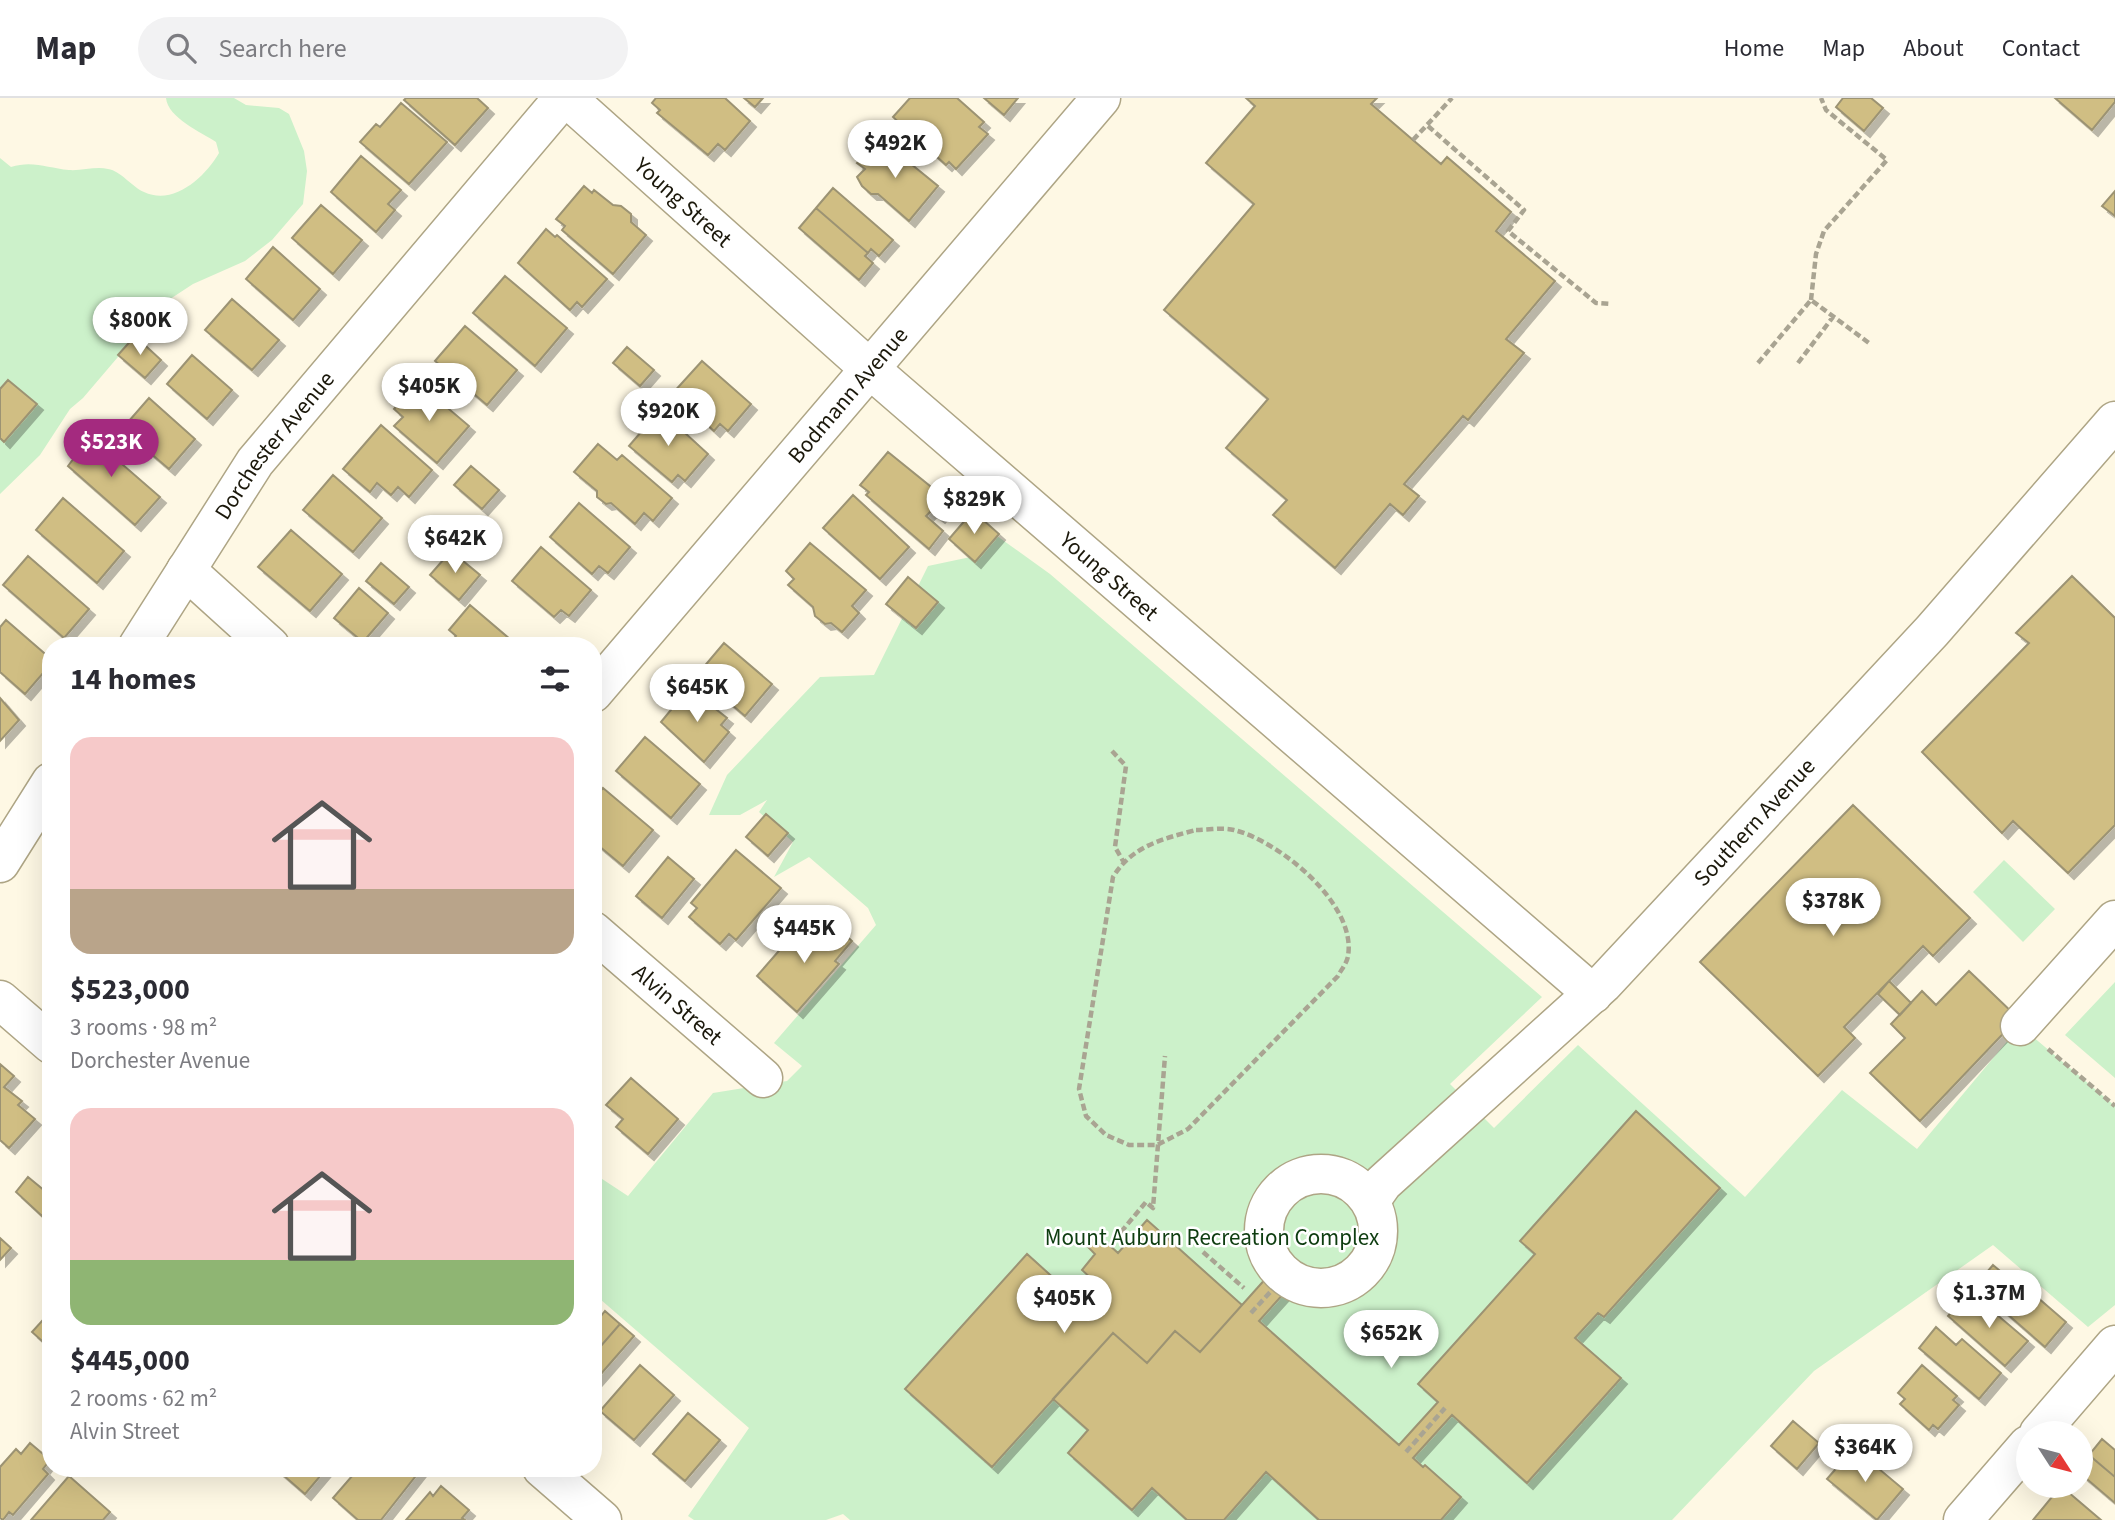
<!DOCTYPE html>
<meta charset="utf-8">
<style>
body{margin:0;font-family:"Source Sans 3",sans-serif;background:#f2f2f3;color:#2b2b33;height:100vh;display:flex;flex-direction:column;font-size:26px;white-space:nowrap}
*{box-sizing:border-box;margin:0}
p{font-size:23px;color:#7c7c81}
.icon{flex:none;width:38px;height:38px;fill:none;stroke:currentColor;stroke-width:2;stroke-linecap:round;stroke-linejoin:round}
.map{position:relative;flex:1;overflow:hidden}
.drawer{position:absolute;left:42px;top:539px;width:560px;height:840px;display:flex;flex-direction:column;background:#fff;border-radius:28px;box-shadow:0 7px 28px #0002}
.drawer>*{flex:none}
.needle{width:46px;rotate:126deg}
.controls{position:absolute;left:2016px;top:1323px;display:grid;gap:14px}
.controls a{display:grid;place-items:center;width:77px;height:77px;border-radius:50%;background:#fff;box-shadow:0 7px 28px #0002;font-size:35px}
.price{position:absolute;translate:-50% -60px;padding:0 16px;border-radius:24px;background:#fff;color:#222;font-size:23px;line-height:46px;filter:drop-shadow(0 2px 4px #0008)}
.price::after{content:'';position:absolute;left:50%;top:42px;width:21px;height:16px;margin-left:-10px;background:inherit;clip-path:polygon(0 0,100% 0,50% 100%)}
.price.on{background:#a42a7f;color:#fff}
ul{padding:0;list-style:none}
li{display:grid;align-content:center;gap:14px;height:371px;padding:0 28px}
li span{display:grid;place-items:center;height:217px;border-radius:21px;color:#555}
li>.icon{margin-inline-start:auto}
span .icon{width:126px;height:126px;fill:#fffc;stroke-width:1}
li b{font-size:30px}
h2{display:flex;justify-content:space-between;align-items:center;height:84px;padding:0 28px;font-size:30px}
header{display:flex;align-items:center;gap:42px;box-sizing:border-box;height:98px;padding:0 35px;background:#fff;border-bottom:2px solid #e1e1e2}
header strong{font-size:33px}
nav{display:flex;gap:38px;margin-inline-start:auto;font-size:24px}
.search{width:490px;height:63px;background:#f2f2f3;display:flex;align-items:center;gap:18px;box-sizing:border-box;padding:0 24px;border-radius:38px;color:#7c7c81;font-size:26px}
.map>svg:first-child{display:block}
</style>
<header>
<strong>Map</strong>
<div class="search"><svg class="icon" aria-label="search" viewBox="0 0 24 24"><circle cx="10" cy="10" r="6"/><path d="M15 15l6 6"/></svg>Search here</div>
<nav><a>Home</a><a>Map</a><a>About</a><a>Contact</a></nav>
</header>
<div class="map">
<svg width="2115" height="1422" viewBox="0 0 2115 1422">
<defs>
<filter id="shadow"><feDropShadow dx="6" dy="6" stdDeviation="0" flood-color="#0004"/></filter>
</defs>
<rect width="100%" height="100%" fill="#fef8e4"/>
<path fill="#ccf1ca" d="M166 0H234L246 7 279 10 289 16 304 53 307 73 303 106 272 142 245 163 193 186 164 205 83 300 70 311 40 357 0 396V60L11 69C32 62 48 70 69 72 82 73 96 68 108 71 121 73 132 89 144 94 174 108 205 79 219 55L216 44C201 34 168 20 166 0Z
M997 438 1050 476 1542 899 1450 986 1494 1030 1578 947 1745 1099 1842 992 1917 1051 2020 928 2115 1008V1207L2088 1229 1993 1147 1814 1273 1672 1422H850L843 1416 826 1422H694L688 1418 749 1330 593 1195V1075L628 1098 713 995 787 983 802 968 774 945 876 827 868 810 809 759 774 779 793 744 759 714 767 702 740 717H709L727 677 820 579 874 577 928 468 980 457Z
M2004 762 2055 811 2023 844 1973 794Z
M2115 884V980L2065 937Z"/>
<path fill="#d0be83" stroke="#9c9373" stroke-width="2" filter="url(#shadow)" d="M406 0H477L488 10 455 47 404 2Z
M656 0H725L750 23 725 52 718 46 708 57 657 15 660 12 652 5Z
M744 0H763L755 9Z
M910 0H957L984 24 979 29 988 36 956 71 949 64 946 67 893 19Z
M984 0H1018L1004 17Z
M1246 0H1377L1371 6 1441 66 1447 59 1511 114 1496 133 1555 183 1506 241 1524 255 1468 322 1463 318 1404 386 1419 398 1403 417 1390 406 1335 470 1273 417 1287 402 1226 350 1268 301 1164 212 1254 106 1206 65 1255 8Z
M1843 0H1871L1883 10 1864 33 1836 9Z
M2055 0H2115V4L2092 32Z
M401 5 447 44 409 86 360 44 376 26 380 29Z
M879 40 938 88 909 123 878 96H871L862 88 857 79 865 71 857 65Z
M361 58 401 92 388 106 395 112 376 134 331 94Z
M584 88 592 95 594 92 613 107 621 108 631 116V124L646 137 613 176 562 132 565 128 556 121Z
M833 90 893 142 879 158 871 151 868 155 816 110Z
M2115 93V118L2102 108Z
M321 107 362 142 333 176 292 140Z
M816 110 868 155 865 158 873 165 859 182 799 130Z
M546 131 555 139 557 137 607 181 582 209 577 204 570 212 518 165Z
M273 149 320 191 293 222 246 181Z
M505 178 567 230 535 268 473 215Z
M232 201 279 242 252 272 205 232Z
M465 228 517 272 487 307 435 263Z
M135 238 161 262 145 280 118 257Z
M627 249 654 272 640 288 613 265Z
M192 257 232 292 207 321 167 286Z
M702 263 751 306 728 333 720 326 714 333 691 312 685 313 676 305 672 296Z
M8 282 37 306 4 344 0 340V291Z
M417 284 469 328 437 365 394 328 403 319 394 311Z
M149 300 195 341 169 371 122 331Z
M660 312 708 356 685 383 678 377 672 384 629 348Z
M381 327 432 372 409 399 398 389 391 397 377 385 370 394 343 371Z
M85 334 160 399 135 427 68 368 74 360 67 353Z
M598 346 617 362 622 357 672 400 653 423 644 415 635 426 611 405 606 406 597 399V393L574 374Z
M888 354 951 405 939 419 931 413 926 418 943 433 929 451 866 397 869 394 860 387Z
M471 368 499 392 482 411 454 387Z
M333 377 382 420 353 454 303 412Z
M853 397 909 449 880 481 823 430Z
M63 400 124 453 97 485 36 432Z
M579 405 630 449 608 475 599 468 592 476 550 439Z
M973 413 999 436 975 464 949 441Z
M291 432 342 476 310 513 258 469Z
M810 445 866 492 852 508 859 515 842 534 831 525 825 526 815 518 813 509 788 487 794 481 786 473Z
M541 449 591 492 569 518 561 512 554 519 512 483Z
M451 453 480 477 459 502 430 477Z
M28 458 89 511 64 540 3 487Z
M381 465 409 489 394 506 366 483Z
M2072 478 2115 520V727L2068 775 2013 723 2002 735 1922 654 2029 545 2016 535Z
M908 479 938 504 916 530 886 506Z
M359 490 388 515 363 544 334 520Z
M470 507 518 548H448L456 538 449 532Z
M6 522 51 561V566L25 596 0 574V529Z
M724 545 772 586 745 618 697 577Z
M689 590 727 620 721 627 729 634 704 664 661 624Z
M0 600 19 622 0 643Z
M645 639 700 686 671 720 616 673Z
M603 690 653 732 623 768 593 743V701Z
M1853 707 1970 820 1933 858 1923 848 1889 883 1844 929 1855 940 1818 978 1700 864Z
M766 716 788 735 768 758 746 739Z
M736 752 781 790 736 842 729 836 720 846 689 819 697 810 691 805Z
M668 759 694 781 662 820 636 798Z
M832 825 852 843 835 863 839 866 797 914 757 878 798 831 814 845Z
M1969 873 2018 920 1920 1023 1870 975 1905 940 1891 926 1922 893 1936 907Z
M1889 883 1911 905 1900 917 1878 896Z
M0 966 14 978 4 989 22 1003 18 1007 35 1021 9 1050 0 1042Z
M631 980 678 1021 648 1056 616 1029 623 1021 606 1007Z
M1636 1013 1720 1090 1604 1219 1598 1215 1575 1240 1621 1280 1527 1385 1452 1317 1413 1360 1423 1369 1425 1367 1461 1399 1441 1422H1319L1266 1374 1224 1422H1187L1152 1390 1132 1412 1068 1355 1088 1332 1053 1301 1113 1235 1147 1265 1175 1233 1200 1254 1268 1178 1285 1194 1259 1223 1399 1347 1438 1304 1418 1286 1535 1156 1520 1143Z
M28 1079 51 1098V1108L42 1118 16 1094Z
M1147 1122 1242 1207 1200 1254 1175 1233 1147 1265 1113 1235 992 1369 905 1291 1027 1156 1078 1202 1094 1183 1082 1172 1095 1156 1087 1148 1098 1137 1118 1155Z
M0 1140 11 1150 0 1162Z
M1993 1167 2012 1183 2015 1180 2066 1224 2045 1249 1975 1188Z
M1966 1198 1986 1215 1989 1210 2028 1243 2005 1268 1948 1218Z
M51 1213V1251L32 1234Z
M605 1213 620 1226 593 1257V1228Z
M620 1226 634 1238 593 1285V1257Z
M1936 1229 1956 1247 1962 1241 2001 1275 1979 1301 1919 1250Z
M640 1267 674 1297 634 1342 600 1313Z
M1922 1267 1957 1298 1953 1302 1959 1307 1938 1331 1933 1327 1929 1332 1900 1306 1905 1301 1898 1295Z
M688 1315 720 1342 685 1383 653 1356Z
M1793 1323 1819 1345 1797 1371 1771 1348Z
M2102 1341 2115 1352V1379L2089 1357Z
M30 1345 50 1362 43 1371 48 1376 13 1417 9 1414 3 1422 0 1420V1369L16 1351 21 1356Z
M1854 1350 1903 1391 1877 1422 1827 1381Z
M2089 1357 2115 1379V1405L2081 1376V1367Z
M275 1370H327L305 1396Z
M359 1370H422L381 1422H358L333 1400Z
M69 1378 110 1414 103 1422H31Z
M441 1388 469 1412 462 1420 465 1422H406L430 1394 433 1398Z
M2061 1388 2101 1422H2033Z"/>
<g fill="none" stroke-linecap="round" stroke-linejoin="round">
<g stroke="#aea585" stroke-width="41">
<g id="minor">
<path id="s1" d="M567 0 870 271 1593 896"/>
<path d="M186 472 270 548"/>
<path id="s2" d="M138 548 255 364 563 0"/>
<path id="s3" d="M593 595 1101 0"/>
<path d="M0 765 51 684"/>
<path id="s4" d="M593 833 763 980"/>
<path d="M0 902 51 946"/>
<path d="M2020 928 2115 822"/>
<circle cx="1321" cy="1133" r="57"/>
<path id="s5" d="M1371 1102 1383 1085 1603 886 1932 533 2115 323"/>
<path d="M2039 1335 2115 1247"/>
<path d="M542 1370 602 1422"/>
<path d="M1963 1422 2028 1347"/>
</g>
</g>
<path stroke="#a9a492" stroke-width="4.5" stroke-dasharray="7 3.5" stroke-linecap="butt" d="M1428 28 1524 112 1508 133 1596 205 1611 206
M1413 42 1452 0
M1811 202 1816 156 1824 133 1887 62 1826 12 1821 0
M1758 265 1811 202 1869 245
M1798 265 1833 219
M1112 653 1126 668 1115 749 1123 763
M1196 732C1208 732 1223 729 1234 732 1279 743 1357 806 1348 858 1347 865 1341 872 1338 878L1188 1031 1157 1047H1129L1106 1037 1086 1018 1079 991 1113 779C1132 748 1162 741 1196 732Z
M2048 951 2115 1008
M1121 1134 1146 1104 1153 1110 1165 958
M1203 1154 1244 1190
M1251 1215 1285 1178
M1406 1354 1445 1310"/>
<use href="#minor" stroke="#fff" stroke-width="38"/>
</g>
<g text-anchor="middle" dominant-baseline="central" stroke-width="5" stroke-linejoin="round" paint-order="stroke">
<g font-size="23" fill="#1b180b" stroke="#fff">
<text stroke="none"><textPath href="#s1" startOffset="156">Young Street</textPath></text>
<text stroke="none"><textPath href="#s3" startOffset="392">Bodmann Avenue</textPath></text>
<text stroke="none"><textPath href="#s2" startOffset="243">Dorchester Avenue</textPath></text>
<text stroke="none"><textPath href="#s1" startOffset="723">Young Street</textPath></text>
<text stroke="none"><textPath href="#s5" startOffset="539">Southern Avenue</textPath></text>
<text stroke="none"><textPath href="#s4" startOffset="112">Alvin Street</textPath></text>
</g>
<g font-size="23" fill="#0e3d10" stroke="#fff">
<text x="1212" y="1139">Mount Auburn Recreation Complex</text>
</g>
</g>
</svg>
<div class="controls">
<a><svg class="needle" viewBox="-14 -14 28 28"><path d="M0-13l5 13h-10z" fill="#e53935"/><path d="M0 13l5-13h-10z" fill="#7c7c81"/></svg></a>
</div>
<b class="price" style="left:895px;top:82px">$492K</b>
<b class="price" style="left:140px;top:259px">$800K</b>
<b class="price" style="left:429px;top:325px">$405K</b>
<b class="price" style="left:668px;top:350px">$920K</b>
<b class="price on" style="left:111px;top:381px">$523K</b>
<b class="price" style="left:974px;top:438px">$829K</b>
<b class="price" style="left:455px;top:477px">$642K</b>
<b class="price" style="left:697px;top:626px">$645K</b>
<b class="price" style="left:1833px;top:840px">$378K</b>
<b class="price" style="left:804px;top:867px">$445K</b>
<b class="price" style="left:1989px;top:1232px">$1.37M</b>
<b class="price" style="left:1064px;top:1237px">$405K</b>
<b class="price" style="left:1391px;top:1272px">$652K</b>
<b class="price" style="left:1865px;top:1386px">$364K</b>
<section class="drawer">
<h2>14 homes<svg class="icon" aria-label="filters" viewBox="0 0 24 24"><path d="M4 7h16M4 17h16"/><circle cx="9" cy="7" r="2"/><circle cx="15" cy="17" r="2"/></svg></h2>
<ul>
<li><span style="background:linear-gradient(#f6c9c9 70%,#b9a48a 0)"><svg class="icon" aria-label="home" viewBox="0 0 24 24"><path d="M3 11l9-7 9 7M6 9v11h12V9"/></svg></span><div><b>$523,000</b><p>3 rooms · 98 m²</p><p>Dorchester Avenue</p></div></li>
<li><span style="background:linear-gradient(#f6c9c9 70%,#8fb573 0)"><svg class="icon" aria-label="home" viewBox="0 0 24 24"><path d="M3 11l9-7 9 7M6 9v11h12V9"/></svg></span><div><b>$445,000</b><p>2 rooms · 62 m²</p><p>Alvin Street</p></div></li>
</ul>
</section>
</div>
